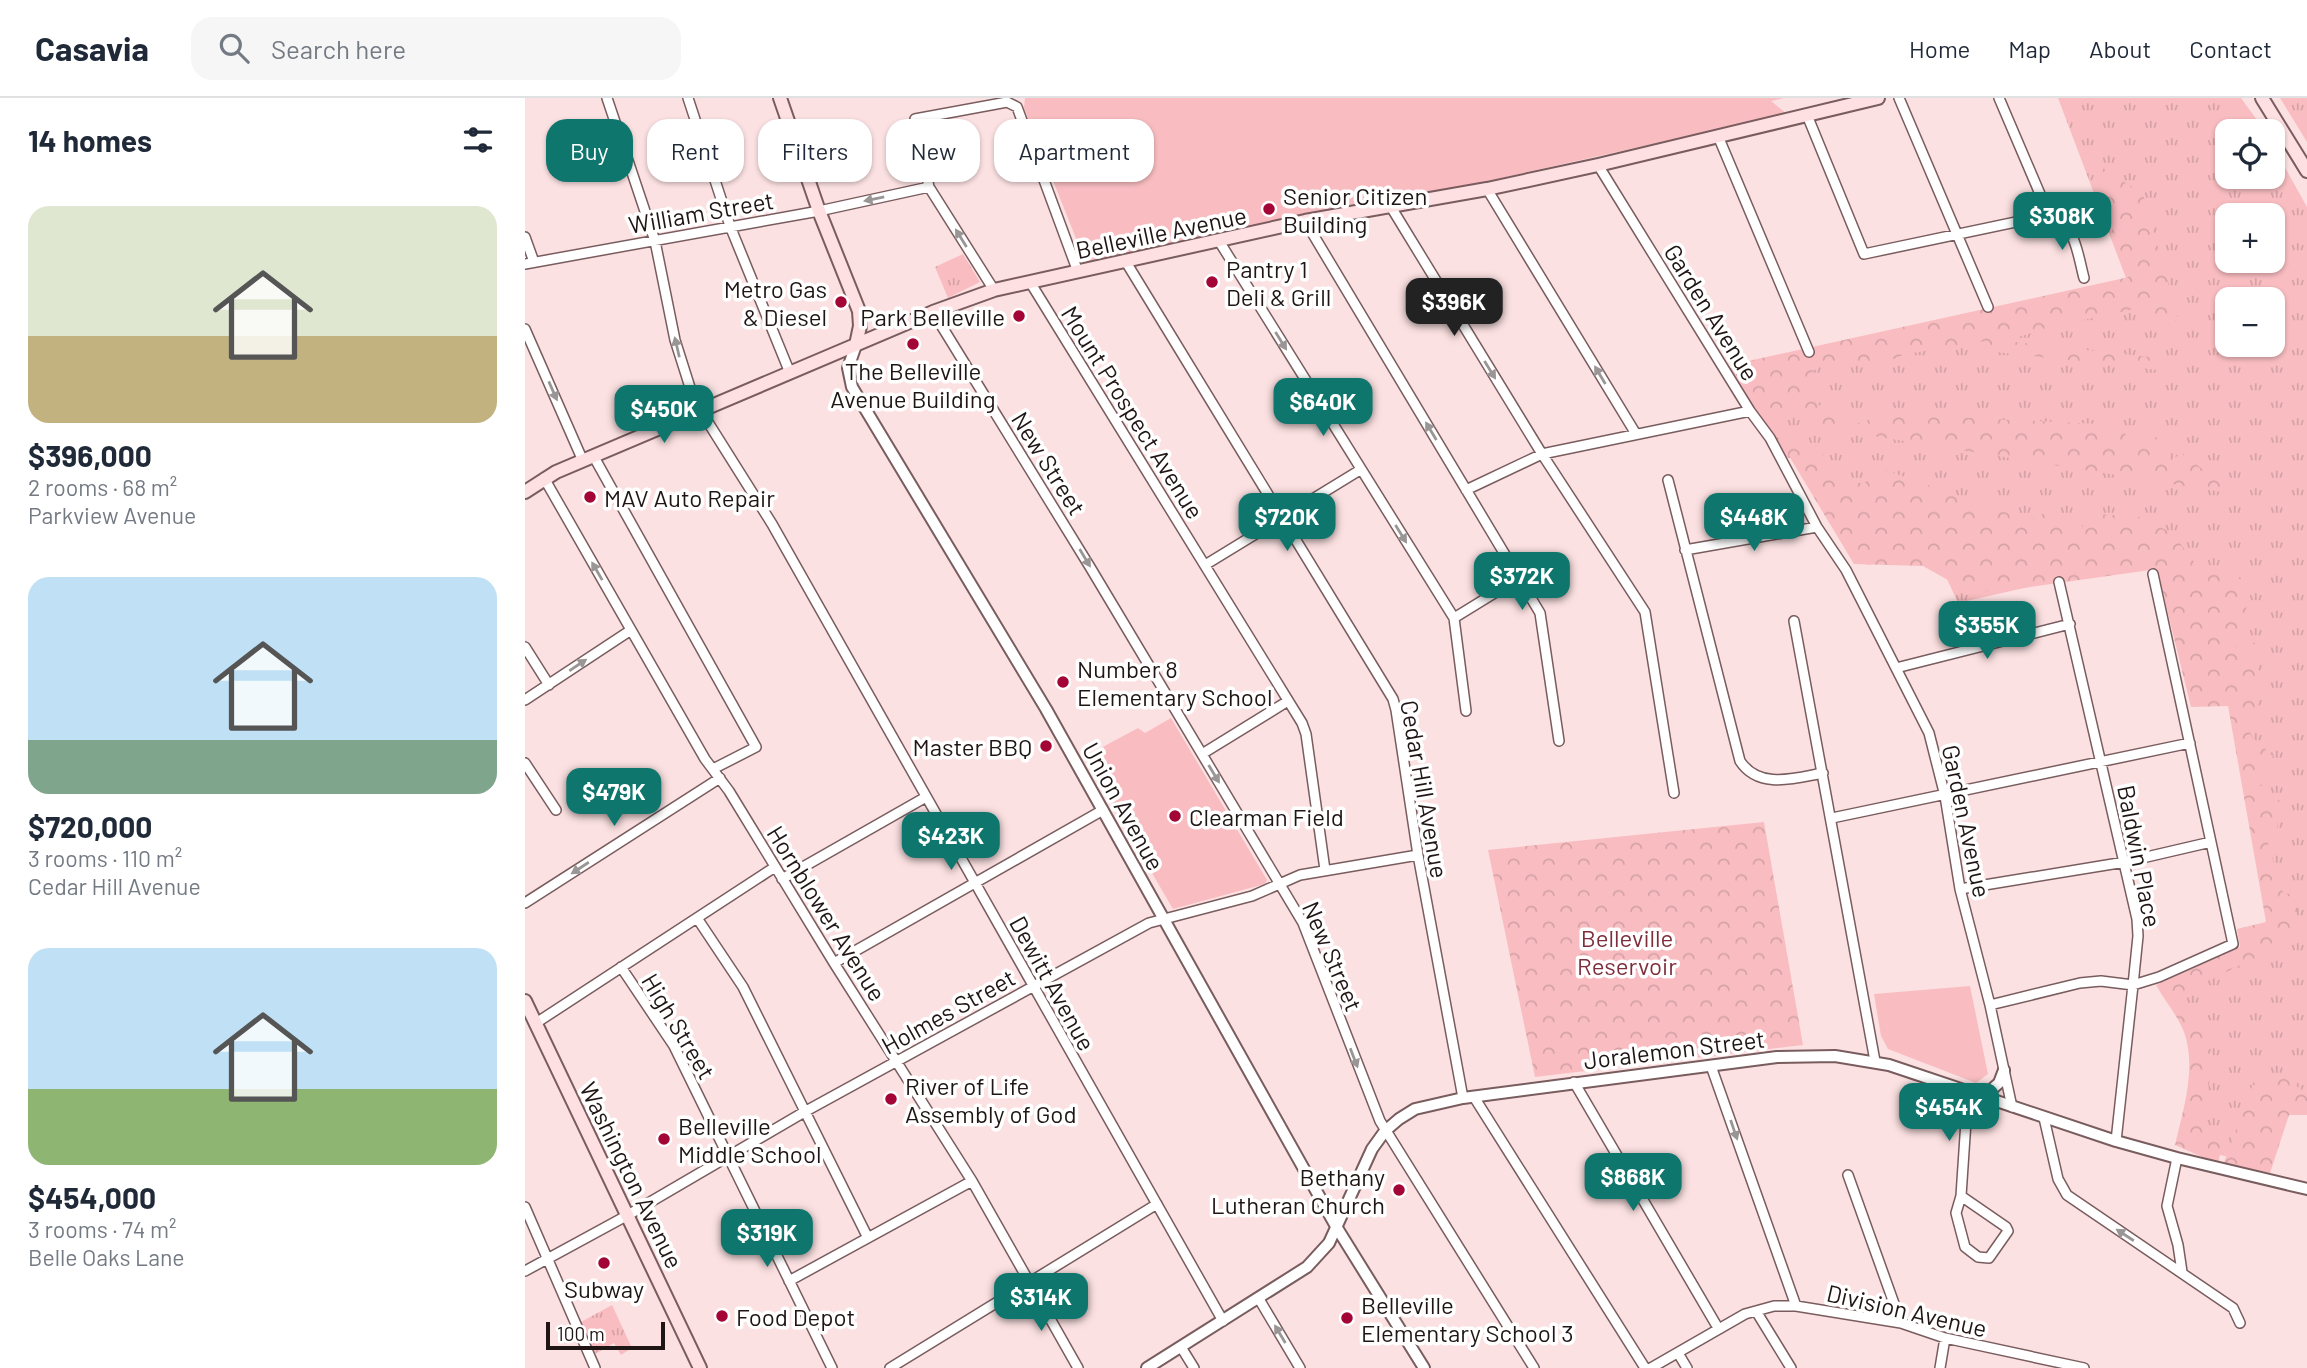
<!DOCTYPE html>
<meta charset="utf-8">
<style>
body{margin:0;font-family:Barlow,sans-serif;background:#f6f6f7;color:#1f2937;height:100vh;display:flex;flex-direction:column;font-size:26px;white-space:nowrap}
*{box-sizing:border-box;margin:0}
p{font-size:23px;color:#747a83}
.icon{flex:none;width:38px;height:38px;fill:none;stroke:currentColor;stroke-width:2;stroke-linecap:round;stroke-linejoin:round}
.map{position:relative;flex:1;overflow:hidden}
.side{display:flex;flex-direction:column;background:#fff;width:525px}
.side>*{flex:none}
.banner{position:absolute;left:21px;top:21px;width:665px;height:63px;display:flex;gap:14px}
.tools{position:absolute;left:1690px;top:21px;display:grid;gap:14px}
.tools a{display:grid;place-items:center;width:70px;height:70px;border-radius:14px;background:#fff;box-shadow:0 2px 5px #0004;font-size:35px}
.scale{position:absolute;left:21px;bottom:18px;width:119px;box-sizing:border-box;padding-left:7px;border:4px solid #201515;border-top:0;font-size:19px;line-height:24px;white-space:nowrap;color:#201515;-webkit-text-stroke:5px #fff;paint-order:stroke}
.price{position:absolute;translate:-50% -60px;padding:0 16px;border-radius:14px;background:#0f766e;color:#fff;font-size:23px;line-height:46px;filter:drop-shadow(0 2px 4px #0008)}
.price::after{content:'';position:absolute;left:50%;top:42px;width:21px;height:16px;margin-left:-10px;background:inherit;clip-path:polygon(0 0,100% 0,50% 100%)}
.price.on{background:#222;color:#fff}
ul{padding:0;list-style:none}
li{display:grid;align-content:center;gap:14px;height:371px;padding:0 28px}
li span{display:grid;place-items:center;height:217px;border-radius:21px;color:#555}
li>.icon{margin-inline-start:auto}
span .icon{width:126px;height:126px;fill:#fffc;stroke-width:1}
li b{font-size:30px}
h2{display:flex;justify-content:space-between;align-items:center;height:84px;padding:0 28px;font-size:30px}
.tag{padding:0 24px;border-radius:21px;background:#fff;box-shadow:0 2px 5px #0004;font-size:24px;line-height:63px}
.tag.on{background:#0f766e;color:#fff}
header{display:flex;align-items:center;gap:42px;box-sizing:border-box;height:98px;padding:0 35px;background:#fff;border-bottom:2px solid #e0e1e3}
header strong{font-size:33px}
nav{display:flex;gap:38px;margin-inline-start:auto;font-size:24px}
.search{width:490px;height:63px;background:#f6f6f7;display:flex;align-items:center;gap:18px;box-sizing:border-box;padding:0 24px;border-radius:21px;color:#747a83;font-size:26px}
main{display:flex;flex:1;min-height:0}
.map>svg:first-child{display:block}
</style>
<header>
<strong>Casavia</strong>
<div class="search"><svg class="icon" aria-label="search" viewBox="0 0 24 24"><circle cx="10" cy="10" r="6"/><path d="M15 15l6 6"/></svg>Search here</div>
<nav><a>Home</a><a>Map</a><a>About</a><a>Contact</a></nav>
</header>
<main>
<section class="side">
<h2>14 homes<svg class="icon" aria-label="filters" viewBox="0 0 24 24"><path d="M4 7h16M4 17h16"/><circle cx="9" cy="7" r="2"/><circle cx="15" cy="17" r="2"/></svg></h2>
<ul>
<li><span style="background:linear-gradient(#dfe7d0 60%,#c2b280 0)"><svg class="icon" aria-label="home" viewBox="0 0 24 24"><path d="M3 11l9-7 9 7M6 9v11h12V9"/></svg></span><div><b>$396,000</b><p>2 rooms · 68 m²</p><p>Parkview Avenue</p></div></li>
<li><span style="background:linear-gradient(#bfe0f5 75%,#7fa58c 0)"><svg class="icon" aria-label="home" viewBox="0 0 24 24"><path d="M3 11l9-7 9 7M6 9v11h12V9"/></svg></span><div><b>$720,000</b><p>3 rooms · 110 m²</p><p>Cedar Hill Avenue</p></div></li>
<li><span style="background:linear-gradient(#bfe0f5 65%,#8fb573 0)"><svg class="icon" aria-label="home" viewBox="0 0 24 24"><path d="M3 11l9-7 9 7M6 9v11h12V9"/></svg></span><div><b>$454,000</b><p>3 rooms · 74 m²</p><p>Belle Oaks Lane</p></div></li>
</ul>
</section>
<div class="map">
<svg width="1782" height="1270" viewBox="0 0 1782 1270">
<defs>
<pattern id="grass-tufts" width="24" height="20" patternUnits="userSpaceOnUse" patternTransform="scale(1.75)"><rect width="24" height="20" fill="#f9bdc1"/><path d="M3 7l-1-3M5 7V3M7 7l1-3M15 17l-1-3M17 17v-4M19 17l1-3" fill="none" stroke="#d5a2a5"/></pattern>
<pattern id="forest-crowns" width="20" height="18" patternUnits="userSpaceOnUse" patternTransform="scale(1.75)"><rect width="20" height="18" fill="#f9bdc1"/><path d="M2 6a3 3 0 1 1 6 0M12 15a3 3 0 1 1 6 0" fill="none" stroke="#d5a2a5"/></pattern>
</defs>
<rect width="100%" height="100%" fill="#fce1e2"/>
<path fill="url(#grass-tufts)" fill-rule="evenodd" d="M1533 0H1716L1740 33H1703V79H1748V48L1782 109V999L1758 984 1745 1068 1658 1049 1675 959 1640 885 1719 851 1749 826 1705 593 1635 459 1433 505 1410 455 1342 467 1284 360H1250L1197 272 1604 188ZM1703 117H1748V163H1703ZM1703 201H1748V247H1703Z
M1755 0H1782V44Z
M438 156 455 184 423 200 410 169Z
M87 1207 107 1250 96 1257 89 1245 70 1256 56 1224Z"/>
<path fill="url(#forest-crowns)" d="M1578 70 1618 96 1653 221 1634 229 1624 208 1521 230 1481 243 1634 260 1633 272 1471 254 1461 243 1381 256 1349 269 1300 263 1282 279 1279 292 1299 312 1334 325 1362 316 1597 327 1603 344 1610 346 1625 333 1646 362 1657 355 1696 386 1697 394 1298 330 1285 317 1241 324 1205 267 1604 179 1568 74Z
M1255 343 1299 357 1319 379 1338 386 1357 371 1503 422 1528 412 1545 439 1557 440 1558 415 1615 419 1647 435 1673 469 1704 470 1726 493 1710 549 1732 544 1733 614 1723 623 1726 638 1748 658 1733 684 1755 703 1752 731 1742 742 1757 793 1773 800 1771 827 1763 844 1658 895 1688 956 1678 1029 1698 1042 1693 1066 1650 1047C1658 1012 1672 970 1659 934 1653 918 1639 902 1631 887L1715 849 1712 831 1741 824 1703 608 1666 609 1632 471 1470 494 1437 490 1398 468 1329 466Z
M1239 724 1278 947 1010 979 963 752Z
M1759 980 1782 995V1017H1764L1745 1075 1698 1067 1729 983Z"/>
<path fill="#f9bdc1" d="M500 0H1259L1246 3 1262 16 909 95 761 122 558 165V158L499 10Z
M646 620 742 782 740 786 648 811 559 659 613 630 620 635Z
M1445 888 1463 976 1451 985 1363 951 1356 938 1349 896Z"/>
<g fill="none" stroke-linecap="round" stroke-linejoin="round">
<g stroke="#795c5e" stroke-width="12">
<path id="minor" d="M82 0 130 143 150 242 169 302 247 426 698 1223
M163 0 205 128 265 275
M1374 0 1463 209
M1474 0 1524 117
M1282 17 1339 156 1524 117
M1193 38 1284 254
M1073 67 1225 313 1245 340 1292 429 1321 472 1404 635 1420 698 1435 791 1465 907 1487 1009
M962 91 1111 336
M866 109 1017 356 1120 514 1149 695
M1524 117C1550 123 1553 158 1559 180
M780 123 1015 515 1034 643
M0 139 9 164
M694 143 929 520 941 613
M601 164 868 601 871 612 893 757 938 1000
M0 166 294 113 404 89
M505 184 777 625 781 636 800 772
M469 192 404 89 390 21 482 4 492 9 553 174
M408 214 565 469 778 825 855 1023 1009 1270
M0 231 58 363
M69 359 231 649 188 671
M19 380 180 661 204 693 309 865 447 1083 553 1270
M1143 382 1215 663C1234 692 1270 680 1298 675
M941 392 1017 356 1225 313
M1160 452 1292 429
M680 467 835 372
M1534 484 1612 821 1613 838 1608 887 1591 1043
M929 520 994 480
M1269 523 1350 963
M0 549 24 587
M1371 570 1545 526
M0 602 106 532
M677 656 763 603
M0 665 31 712
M1307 720 1665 645
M257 781 401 699
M1435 791 1600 764 1686 744
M0 805 195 680
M172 820 218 889 343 1140
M309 865 578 712
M96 869 149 948 307 1270
M1465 907 1555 885 1576 883 1608 887 1634 879 1708 846 1628 476
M11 925 250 769
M1186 968 1271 1208
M1049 984 1193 1230
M949 999 1120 1270
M1519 1020 1533 1081 1542 1097 1708 1210 1715 1225
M1652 1060 1642 1108 1653 1147 1657 1174
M1323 1077 1376 1225
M1436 1098 1481 1129 1483 1133 1464 1160 1453 1159 1440 1149 1431 1115 1436 1098 1443 993
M0 1109 70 1270
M0 1173 103 1117 281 1013 624 825 727 798 775 777 893 757
M264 1183 447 1083
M734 1201 775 1270
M1231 1213 1266 1270
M656 1249 669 1270
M1153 1255 1162 1270
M365 1270 632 1106
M1126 1270 1220 1216 1249 1208H1271L1376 1225 1420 1240 1559 1270
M1415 1270 1420 1240"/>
</g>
<g stroke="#795c5e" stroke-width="14">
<path id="tertiary" d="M331 247 323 270 327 289 521 611 812 1130 899 1270
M1458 999 1474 985 1479 972
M622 1270 782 1169 804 1145 847 1051 860 1033 874 1021 890 1011 938 1000 1252 959 1310 958 1364 967 1591 1043 1652 1060 1782 1091"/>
</g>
<g stroke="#795c5e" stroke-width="16">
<path id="secondary" d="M255 0 294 113 334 213 335 228 331 247
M1737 0 1782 73
M0 394 31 374 408 214 469 192 780 123 962 91 1073 67 1353 0
M0 903 175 1270"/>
</g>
<use href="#minor" stroke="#fff" stroke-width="9"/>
<use href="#tertiary" stroke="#fff" stroke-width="10"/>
<use href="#secondary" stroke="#fedfe2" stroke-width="12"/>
</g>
<defs><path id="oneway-solid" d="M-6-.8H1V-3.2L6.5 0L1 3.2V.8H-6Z" transform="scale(1.75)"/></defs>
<g fill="#9b9696">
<use href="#oneway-solid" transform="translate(349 101) rotate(168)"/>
<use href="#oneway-solid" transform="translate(436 140) rotate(-122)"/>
<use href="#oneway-solid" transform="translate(756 243) rotate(58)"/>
<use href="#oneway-solid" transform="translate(152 249) rotate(-103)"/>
<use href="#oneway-solid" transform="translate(965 272) rotate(58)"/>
<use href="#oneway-solid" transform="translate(1075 277) rotate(-121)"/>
<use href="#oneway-solid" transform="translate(28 293) rotate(66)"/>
<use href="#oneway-solid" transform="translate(906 333) rotate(-121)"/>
<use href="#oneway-solid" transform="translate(876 436) rotate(58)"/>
<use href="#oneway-solid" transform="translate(560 460) rotate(59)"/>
<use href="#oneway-solid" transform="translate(72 473) rotate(-120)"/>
<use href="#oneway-solid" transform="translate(53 567) rotate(-34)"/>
<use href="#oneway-solid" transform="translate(689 676) rotate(59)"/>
<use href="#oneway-solid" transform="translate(55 770) rotate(147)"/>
<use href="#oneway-solid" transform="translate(829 960) rotate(69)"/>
<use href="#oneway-solid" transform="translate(1209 1032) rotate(71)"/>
<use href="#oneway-solid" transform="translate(1600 1137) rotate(-147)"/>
<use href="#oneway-solid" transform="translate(755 1236) rotate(-121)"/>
</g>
<g fill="#a30536" stroke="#fff" stroke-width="2.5">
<circle cx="744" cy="111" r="7"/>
<circle cx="687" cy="184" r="7"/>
<circle cx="316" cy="204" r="7"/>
<circle cx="494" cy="218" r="7"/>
<circle cx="388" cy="246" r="7"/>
<circle cx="65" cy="399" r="7"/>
<circle cx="538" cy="584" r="7"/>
<circle cx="521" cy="648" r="7"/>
<circle cx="650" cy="718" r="7"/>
<circle cx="366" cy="1001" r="7"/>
<circle cx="139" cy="1041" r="7"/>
<circle cx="874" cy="1092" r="7"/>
<circle cx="79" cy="1165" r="7"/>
<circle cx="197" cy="1218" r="7"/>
<circle cx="822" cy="1220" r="7"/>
</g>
<g text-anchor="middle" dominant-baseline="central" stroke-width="7" stroke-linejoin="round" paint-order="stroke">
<g font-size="24" fill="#201515" stroke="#fff" text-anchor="start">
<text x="758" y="97">Senior Citizen<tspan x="758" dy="28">Building</tspan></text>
<text x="701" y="170">Pantry 1<tspan x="701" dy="28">Deli &amp; Grill</tspan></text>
<text x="302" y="190" text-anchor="end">Metro Gas<tspan x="302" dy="28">&amp; Diesel</tspan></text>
<text x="480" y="218" text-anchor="end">Park Belleville</text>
<text x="388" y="272" text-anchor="middle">The Belleville<tspan x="388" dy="28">Avenue Building</tspan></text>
<text x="79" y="399">MAV Auto Repair</text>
<text x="552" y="570">Number 8<tspan x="552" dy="28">Elementary School</tspan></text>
<text x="507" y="648" text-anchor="end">Master BBQ</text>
<text x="664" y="718">Clearman Field</text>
<text x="380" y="987">River of Life<tspan x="380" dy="28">Assembly of God</tspan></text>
<text x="153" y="1027">Belleville<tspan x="153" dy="28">Middle School</tspan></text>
<text x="860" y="1078" text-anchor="end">Bethany<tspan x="860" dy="28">Lutheran Church</tspan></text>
<text x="79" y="1190" text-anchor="middle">Subway</text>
<text x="836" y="1206">Belleville<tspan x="836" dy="28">Elementary School 3</tspan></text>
<text x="211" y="1218">Food Depot</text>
</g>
<g font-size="24" fill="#201515" stroke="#fff">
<text transform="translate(176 114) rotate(-10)">William Street</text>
<text transform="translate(636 134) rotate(-12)">Belleville Avenue</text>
<text transform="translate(1187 214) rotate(58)">Garden Avenue</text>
<text transform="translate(608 314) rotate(58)">Mount Prospect Avenue</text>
<text transform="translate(524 365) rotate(58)">New Street</text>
<text transform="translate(900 691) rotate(80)">Cedar Hill Avenue</text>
<text transform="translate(599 708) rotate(61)">Union Avenue</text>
<text transform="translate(1442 723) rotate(78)">Garden Avenue</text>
<text transform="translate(1615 758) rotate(79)">Baldwin Place</text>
<text transform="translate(302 815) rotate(58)">Hornblower Avenue</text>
<text transform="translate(808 858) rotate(67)">New Street</text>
<text transform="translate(528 885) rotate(61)">Dewitt Avenue</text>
<text transform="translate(423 913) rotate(-29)">Holmes Street</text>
<text transform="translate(154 928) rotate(59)">High Street</text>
<text transform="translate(1149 951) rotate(-7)">Joralemon Street</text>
<text transform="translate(107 1077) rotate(64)">Washington Avenue</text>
<text transform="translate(1382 1212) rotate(13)">Division Avenue</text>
</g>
<g font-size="24" fill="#7e2e3a" stroke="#fff">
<text x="1102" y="839">Belleville<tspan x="1102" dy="28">Reservoir</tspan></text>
</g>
</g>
</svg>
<div class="tools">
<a><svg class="icon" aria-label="locate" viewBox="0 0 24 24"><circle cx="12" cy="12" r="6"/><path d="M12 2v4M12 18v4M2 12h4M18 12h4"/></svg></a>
<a>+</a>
<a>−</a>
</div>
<div class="scale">100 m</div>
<b class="price" style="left:1537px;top:154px">$308K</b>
<b class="price on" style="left:929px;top:240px">$396K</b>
<b class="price" style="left:798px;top:340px">$640K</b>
<b class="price" style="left:139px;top:347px">$450K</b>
<b class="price" style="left:762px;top:455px">$720K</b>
<b class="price" style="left:1229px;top:455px">$448K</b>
<b class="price" style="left:997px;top:514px">$372K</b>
<b class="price" style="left:1462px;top:563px">$355K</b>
<b class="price" style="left:89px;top:730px">$479K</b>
<b class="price" style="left:426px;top:774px">$423K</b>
<b class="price" style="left:1424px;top:1045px">$454K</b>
<b class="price" style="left:1108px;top:1115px">$868K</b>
<b class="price" style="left:242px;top:1171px">$319K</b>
<b class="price" style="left:516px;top:1235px">$314K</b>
<div class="banner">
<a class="tag on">Buy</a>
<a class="tag">Rent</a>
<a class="tag">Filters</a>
<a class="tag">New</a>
<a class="tag">Apartment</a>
</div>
</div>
</main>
